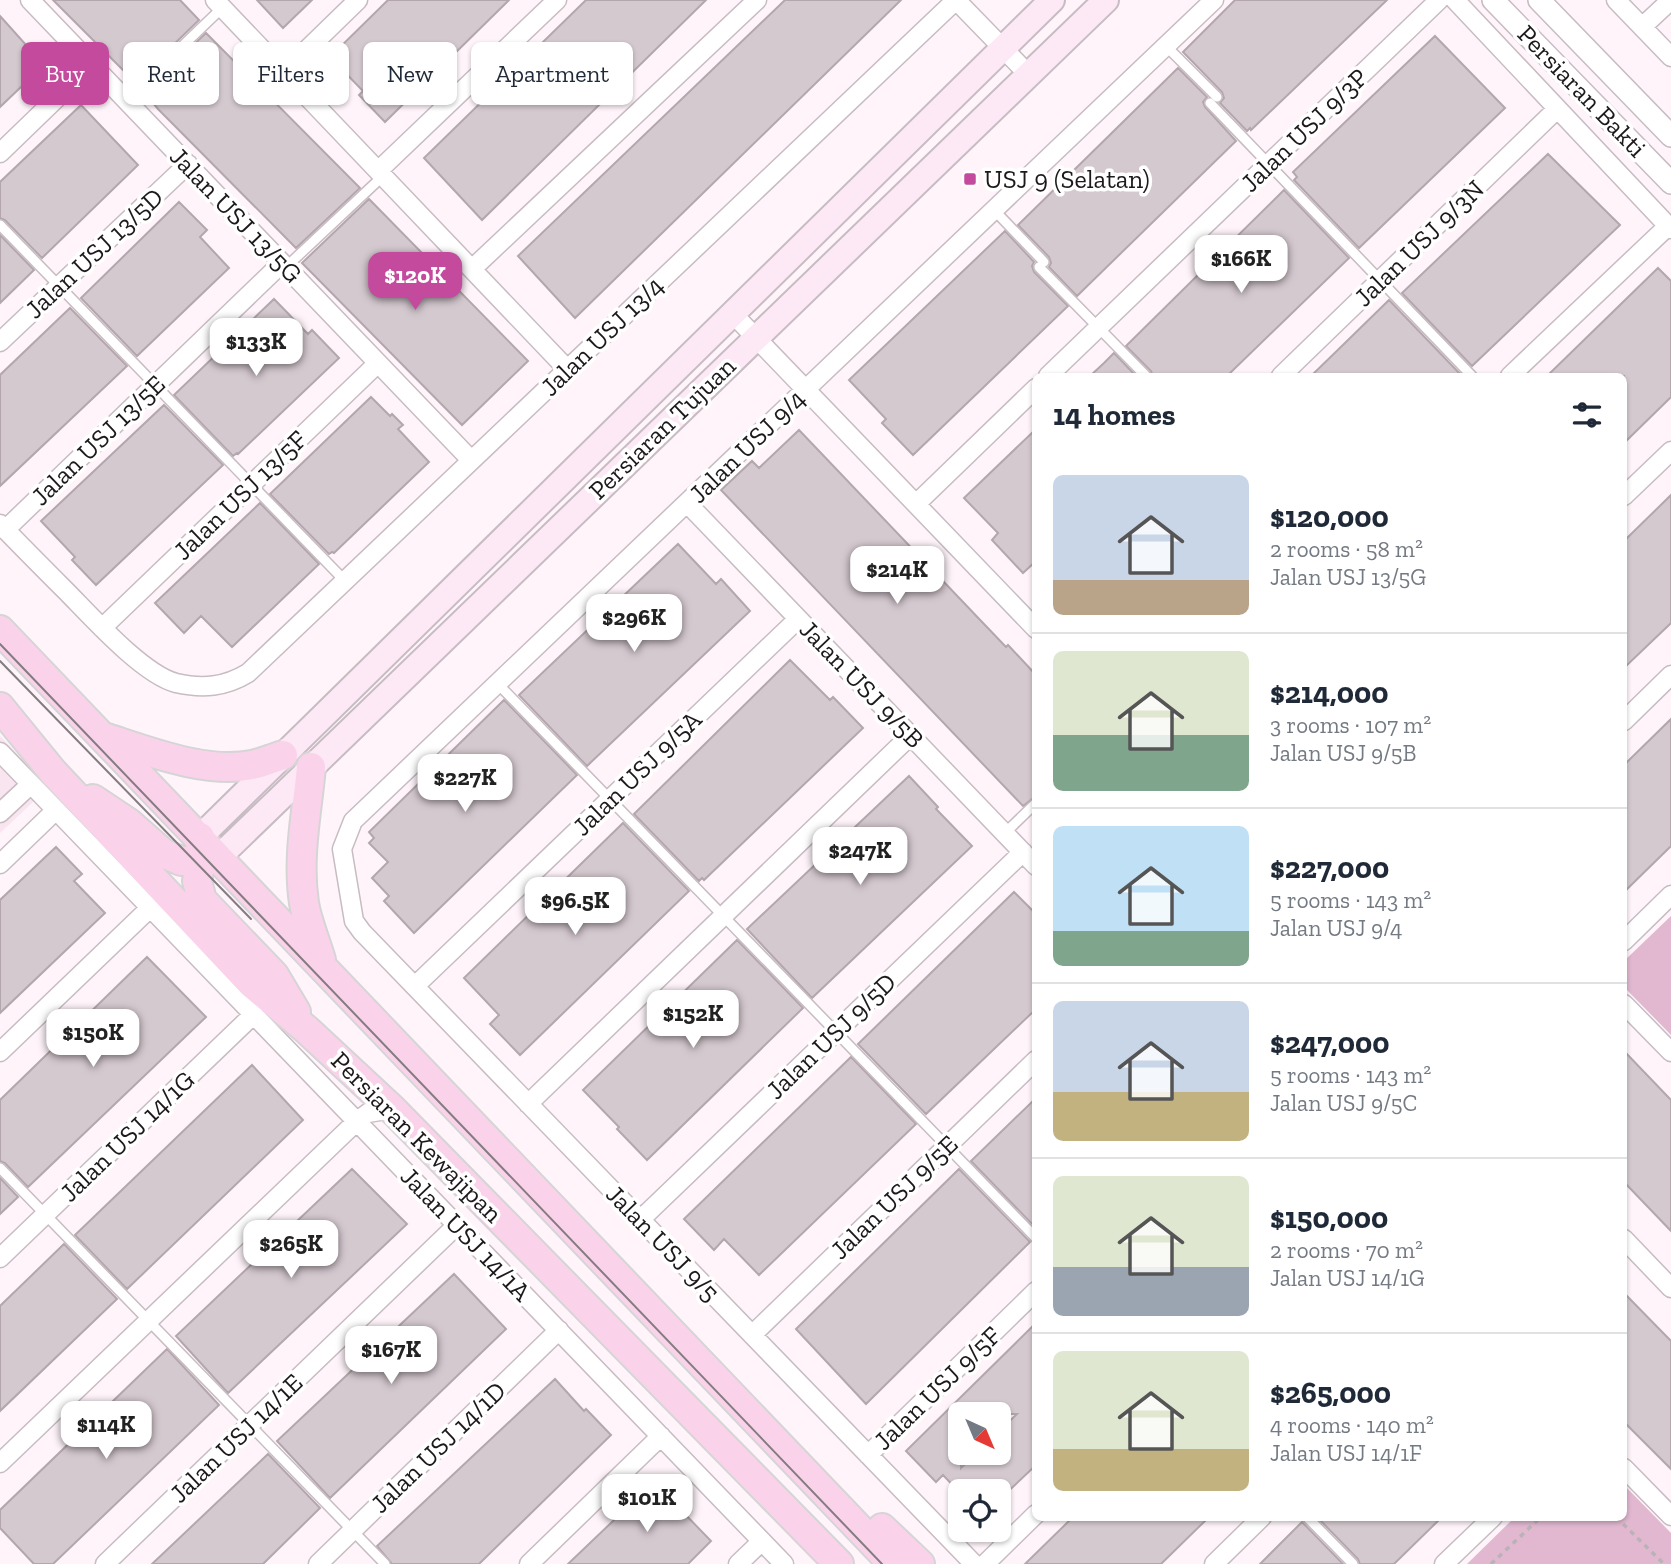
<!DOCTYPE html>
<meta charset="utf-8">
<style>
body{margin:0;font-family:"Zilla Slab",serif;background:#f6f6f7;color:#1f2937;height:100vh;display:flex;flex-direction:column;font-size:26px;white-space:nowrap}
*{box-sizing:border-box;margin:0}
p{font-size:23px;color:#747a83}
.icon{flex:none;width:38px;height:38px;fill:none;stroke:currentColor;stroke-width:2;stroke-linecap:round;stroke-linejoin:round}
.map{position:relative;flex:1;overflow:hidden}
.side{position:absolute;left:1032px;top:373px;width:595px;height:1148px;display:flex;flex-direction:column;background:#fff;border-radius:10px;box-shadow:0 2px 5px #0004}
.side>*{flex:none}
.banner{position:absolute;left:21px;top:42px;width:665px;height:63px;display:flex;gap:14px}
.needle{width:46px;rotate:136deg}
.buttons{position:absolute;left:948px;top:1402px;display:grid;gap:14px}
.buttons a{display:grid;place-items:center;width:63px;height:63px;border-radius:10px;background:#fff;box-shadow:0 2px 5px #0004;font-size:35px}
.price{position:absolute;translate:-50% -60px;padding:0 16px;border-radius:14px;background:#fff;color:#222;font-size:23px;line-height:46px;filter:drop-shadow(0 2px 4px #0008)}
.price::after{content:'';position:absolute;left:50%;top:42px;width:21px;height:16px;margin-left:-10px;background:inherit;clip-path:polygon(0 0,100% 0,50% 100%)}
.price.active{background:#c34a9d;color:#fff}
ul{padding:0;list-style:none}
li{display:flex;align-items:center;gap:21px;height:175px;padding:0 21px}
li+li{border-top:2px solid #e0e1e3}
li span{display:grid;place-items:center;flex:none;width:196px;height:140px;border-radius:10px;color:#555}
li>.icon{margin-inline-start:auto}
span .icon{width:84px;height:84px;fill:#fffc;stroke-width:1}
li b{font-size:30px}
h2{display:flex;justify-content:space-between;align-items:center;height:84px;padding:0 21px;font-size:30px}
.pill{padding:0 24px;border-radius:10px;background:#fff;box-shadow:0 2px 5px #0004;font-size:24px;line-height:63px}
.pill.active{background:#c34a9d;color:#fff}
.map>svg:first-child{display:block}
</style>
<div class="map">
<svg width="1671" height="1564" viewBox="0 0 1671 1564">
<rect width="100%" height="100%" fill="#fef4fa"/>
<path fill="#f9e5f0" d="M0 736 49 787 0 833Z"/>
<path fill="#e1b8d0" d="M1671 916V1035L1624 987V961Z
M1624 1485 1671 1533V1564H1467L1515 1517H1624Z"/>
<path fill="#d5c9d0" stroke="#b3a7ad" stroke-width="2" fill-rule="evenodd" d="M53 0H180L199 20 135 82Z
M257 0H312L283 28Z
M388 0H509L385 122 359 95 363 91 330 57Z
M586 0H706L482 220 424 158Z
M785 0H901L575 318 518 256Z
M1235 0H1387L1251 130 1250 128 1247 131 1220 103 1224 98 1222 92 1183 52Z
M0 16 44 65 0 107Z
M206 33 360 188 296 248 158 109 144 92Z
M1435 36 1505 108 1359 248 1294 180 1297 177 1293 172Z
M1178 68 1207 97 1203 102 1205 107 1236 141 1077 296 1049 267 1051 263 1049 257 1018 225Z
M81 105 138 165 42 258 5 220 0 218V182Z
M1548 154 1620 225 1472 366 1402 293Z
M1284 190 1349 258 1227 376H1153L1151 371 1126 346Z
M369 199 528 361 462 425 302 263Z
M179 202 207 230 200 237 229 268 137 356 81 298Z
M1005 231 1034 262 1032 266 1034 272 1068 306 913 455 882 423 886 419 849 380Z
M0 235 34 270 0 303Z
M1658 268 1671 281V397L1624 443V376H1547Z
M274 299 308 334 312 330 339 358 238 454 237 453 233 456 174 395Z
M1389 300 1462 376H1311L1347 341Z
M70 308 127 366 0 486V375Z
M1114 353 1136 376H1090L1104 363Z
M371 397 390 416 392 414 403 425 398 429 429 462 334 553 332 552 329 554 270 494Z
M164 405 223 465 96 585 72 560 75 557 41 521Z
M1036 429V561L1023 573 992 540 998 533 964 498Z
M799 430 984 624 1006 647 1008 645 1036 675V796L1023 806 721 490 752 461 759 468Z
M1671 495V623L1624 668V541Z
M260 503 319 564 232 647 201 616 184 633 155 603Z
M678 544 716 584 721 579 750 611 587 766 519 695Z
M790 660 830 700 833 697 863 728 704 880 702 878 699 881 634 814Z
M504 700 577 775 414 933 384 901 389 896 372 878 388 862 369 843 374 838 369 832Z
M1671 719V846L1624 892V765Z
M909 776 938 807 936 809 972 846 812 998 747 929Z
M623 823 689 891 520 1055 490 1024 499 1015 464 978Z
M56 847 82 874 74 881 105 913 0 1013V900Z
M1014 892 1036 914V1009L926 1114 858 1044Z
M737 940 803 1008 647 1160 617 1129 619 1127 583 1090Z
M147 957 206 1017 28 1187 5 1163 0 1161V1100Z
M1624 1051 1671 1100V1231L1624 1182Z
M851 1057 916 1124 759 1275 724 1239 714 1250 684 1219Z
M252 1065 303 1120 127 1289 75 1235Z
M1036 1098V1228L971 1161Z
M352 1169 407 1224 228 1393 176 1336Z
M959 1169 1030 1242 866 1404 796 1329Z
M0 1178 18 1197 0 1214Z
M64 1244 117 1299 0 1411V1306Z
M454 1274 506 1329 330 1498 277 1441Z
M1624 1293 1671 1341V1469L1624 1422Z
M1036 1323V1465L999 1500V1491H961V1494L943 1475 936 1482 906 1451ZM961 1414H1017L999 1431V1452H977L961 1468Z
M167 1349 219 1405 53 1564H34L0 1528V1510Z
M555 1379 584 1411 586 1409 611 1435 479 1564H392L377 1546Z
M268 1454 320 1508 263 1564H152Z
M657 1479 682 1505 679 1508 711 1541 688 1564H568Z
M1073 1517H1209L1161 1564H1025Z
M1317 1517H1442L1394 1564H1360L1358 1559Z
M1302 1522 1343 1564H1260Z"/>
<g fill="none" stroke-linecap="round" stroke-linejoin="round">
<g stroke="#c8bcc3" stroke-width="12">
<path id="service" d="M1167 47 1217 97
M126 100 222 8
M1210 103 1472 376
M995 211 1044 262
M0 225 345 581
M286 267 383 176
M1039 267 1146 376
M497 683 1036 1238
M1005 833 1036 803
M0 1168 385 1564
M1307 1517 1353 1564"/>
</g>
<g stroke="#c8bcc3" stroke-width="21">
<path id="minor" d="M30 0 471 460
M215 0 567 369
M956 0 1028 74
M1455 0 1671 229
M1616 0 1671 57
M1642 27 1671 0
M284 72 358 0
M0 153 92 64
M378 171 557 0
M472 269 757 0
M733 314 1036 629
M0 342 188 164
M1048 376 1439 0
M1281 376 1557 109
M1510 376 1668 226
M1624 496 1671 451
M687 503 1036 866
M916 504 1036 388
M0 524C21 546 43 568 65 590 90 615 142 674 176 683 203 689 225 687 248 673L956 0
M5 530 282 263
M102 628 378 363
M1624 721 1671 675
M0 752 784 1564
M0 813 31 784
M0 864 56 810
M1624 941 1671 895
M415 986 798 619
M1624 1004 1671 1052
M0 1052 150 908
M528 1104 911 735
M640 1220 1023 852
M1624 1239 1671 1288
M0 1258 254 1014
M752 1335 1036 1060
M868 1455 1036 1291
M0 1463 357 1121 368 1113 392 1109
M1624 1468 1671 1516
M105 1564 457 1225
M318 1564 559 1330
M529 1564 661 1436
M738 1564 762 1541
M974 1564 362 932 354 921 342 849 353 821 1214 0
M985 1564 1036 1514
M1214 1564 1262 1517
M1444 1564 1493 1517"/>
</g>
<g stroke="#c8bcc3" stroke-width="24">
<path id="tertiary" d="M1493 0 1671 183
M1539 0 1671 136"/>
</g>
<g stroke="#c8bcc3" stroke-width="28">
<path id="secondary" d="M200 837 1052 0
M219 857 1106 0"/>
</g>
<g stroke="#d6d5d6" stroke-width="32">
<path id="primary" d="M0 630 893 1564
M0 707 53 772 251 983 307 1030 392 1109 839 1564
M107 738C150 752 207 774 252 765 262 763 273 758 283 755
M311 767C307 812 297 857 304 903 307 922 316 942 321 960
M93 799 129 823 163 853 181 861H201L217 857
M200 837 201 861 197 881 202 900 274 975 296 1012
M882 1528 920 1564"/>
</g>
<path stroke="#bab2b7" stroke-width="3.5" stroke-dasharray="5 5" stroke-linecap="butt" d="M1616 1517 1664 1564
M1491 1564 1541 1517"/>
<use href="#service" stroke="#fff" stroke-width="9"/>
<use href="#minor" stroke="#fff" stroke-width="18"/>
<use href="#tertiary" stroke="#fff" stroke-width="21"/>
<use href="#secondary" stroke="#fce9f5" stroke-width="24"/>
<use href="#primary" stroke="#fad3eb" stroke-width="28"/>
<path stroke="#837c80" stroke-width="2" d="M0 644 882 1564
M0 661 251 919"/>
</g>
<rect fill="#c34a9d" stroke="#fff" stroke-width="2.5" x="963" y="172" width="14" height="14" rx="3.5"/>
<g text-anchor="middle" dominant-baseline="central" stroke-width="7" stroke-linejoin="round" paint-order="stroke">
<g font-size="26" fill="#1c181b" stroke="#fff">
<text transform="translate(1582 91) rotate(46)">Persiaran Bakti</text>
<text transform="translate(1304 130) rotate(-44)">Jalan USJ 9/3P</text>
<text transform="translate(236 215) rotate(46)">Jalan USJ 13/5G</text>
<text transform="translate(1419 243) rotate(-44)">Jalan USJ 9/3N</text>
<text transform="translate(94 253) rotate(-43)">Jalan USJ 13/5D</text>
<text transform="translate(602 336) rotate(-44)">Jalan USJ 13/4</text>
<text transform="translate(662 428) rotate(-44)">Persiaran Tujuan</text>
<text transform="translate(98 440) rotate(-44)">Jalan USJ 13/5E</text>
<text transform="translate(747 446) rotate(-44)">Jalan USJ 9/4</text>
<text transform="translate(240 495) rotate(-44)">Jalan USJ 13/5F</text>
<text transform="translate(862 684) rotate(46)">Jalan USJ 9/5B</text>
<text transform="translate(637 773) rotate(-44)">Jalan USJ 9/5A</text>
<text transform="translate(831 1036) rotate(-44)">Jalan USJ 9/5D</text>
<text transform="translate(127 1136) rotate(-44)">Jalan USJ 14/1G</text>
<text transform="translate(417 1137) rotate(45)">Persiaran Kewajipan</text>
<text transform="translate(894 1197) rotate(-44)">Jalan USJ 9/5E</text>
<text transform="translate(466 1234) rotate(46)">Jalan USJ 14/1A</text>
<text transform="translate(663 1243) rotate(46)">Jalan USJ 9/5</text>
<text transform="translate(937 1388) rotate(-44)">Jalan USJ 9/5F</text>
<text transform="translate(236 1438) rotate(-44)">Jalan USJ 14/1E</text>
<text transform="translate(438 1447) rotate(-44)">Jalan USJ 14/1D</text>
</g>
<g font-size="26" fill="#1c181b" stroke="#fff" text-anchor="start">
<text x="984" y="179">USJ 9 (Selatan)</text>
</g>
</g>
</svg>
<div class="buttons">
<a><svg class="needle" viewBox="-14 -14 28 28"><path d="M0-13l5 13h-10z" fill="#e53935"/><path d="M0 13l5-13h-10z" fill="#747a83"/></svg></a>
<a><svg class="icon" aria-label="locate" viewBox="0 0 24 24"><circle cx="12" cy="12" r="6"/><path d="M12 2v4M12 18v4M2 12h4M18 12h4"/></svg></a>
</div>
<b class="price" style="left:1241px;top:295px">$166K</b>
<b class="price active" style="left:415px;top:312px">$120K</b>
<b class="price" style="left:256px;top:378px">$133K</b>
<b class="price" style="left:897px;top:606px">$214K</b>
<b class="price" style="left:634px;top:654px">$296K</b>
<b class="price" style="left:465px;top:814px">$227K</b>
<b class="price" style="left:860px;top:887px">$247K</b>
<b class="price" style="left:575px;top:937px">$96.5K</b>
<b class="price" style="left:693px;top:1050px">$152K</b>
<b class="price" style="left:93px;top:1069px">$150K</b>
<b class="price" style="left:291px;top:1280px">$265K</b>
<b class="price" style="left:391px;top:1386px">$167K</b>
<b class="price" style="left:106px;top:1461px">$114K</b>
<b class="price" style="left:647px;top:1534px">$101K</b>
<div class="banner">
<a class="pill active">Buy</a>
<a class="pill">Rent</a>
<a class="pill">Filters</a>
<a class="pill">New</a>
<a class="pill">Apartment</a>
</div>
<section class="side">
<h2>14 homes<svg class="icon" aria-label="filters" viewBox="0 0 24 24"><path d="M4 7h16M4 17h16"/><circle cx="9" cy="7" r="2"/><circle cx="15" cy="17" r="2"/></svg></h2>
<ul>
<li><span style="background:linear-gradient(#c9d6e8 75%,#b9a48a 0)"><svg class="icon" aria-label="home" viewBox="0 0 24 24"><path d="M3 11l9-7 9 7M6 9v11h12V9"/></svg></span><div><b>$120,000</b><p>2 rooms · 58 m²</p><p>Jalan USJ 13/5G</p></div></li>
<li><span style="background:linear-gradient(#dfe7d0 60%,#7fa58c 0)"><svg class="icon" aria-label="home" viewBox="0 0 24 24"><path d="M3 11l9-7 9 7M6 9v11h12V9"/></svg></span><div><b>$214,000</b><p>3 rooms · 107 m²</p><p>Jalan USJ 9/5B</p></div></li>
<li><span style="background:linear-gradient(#bfe0f5 75%,#7fa58c 0)"><svg class="icon" aria-label="home" viewBox="0 0 24 24"><path d="M3 11l9-7 9 7M6 9v11h12V9"/></svg></span><div><b>$227,000</b><p>5 rooms · 143 m²</p><p>Jalan USJ 9/4</p></div></li>
<li><span style="background:linear-gradient(#c9d6e8 65%,#c2b280 0)"><svg class="icon" aria-label="home" viewBox="0 0 24 24"><path d="M3 11l9-7 9 7M6 9v11h12V9"/></svg></span><div><b>$247,000</b><p>5 rooms · 143 m²</p><p>Jalan USJ 9/5C</p></div></li>
<li><span style="background:linear-gradient(#dfe7d0 65%,#9aa5b1 0)"><svg class="icon" aria-label="home" viewBox="0 0 24 24"><path d="M3 11l9-7 9 7M6 9v11h12V9"/></svg></span><div><b>$150,000</b><p>2 rooms · 70 m²</p><p>Jalan USJ 14/1G</p></div></li>
<li><span style="background:linear-gradient(#dfe7d0 70%,#c2b280 0)"><svg class="icon" aria-label="home" viewBox="0 0 24 24"><path d="M3 11l9-7 9 7M6 9v11h12V9"/></svg></span><div><b>$265,000</b><p>4 rooms · 140 m²</p><p>Jalan USJ 14/1F</p></div></li>
</ul>
</section>
</div>
